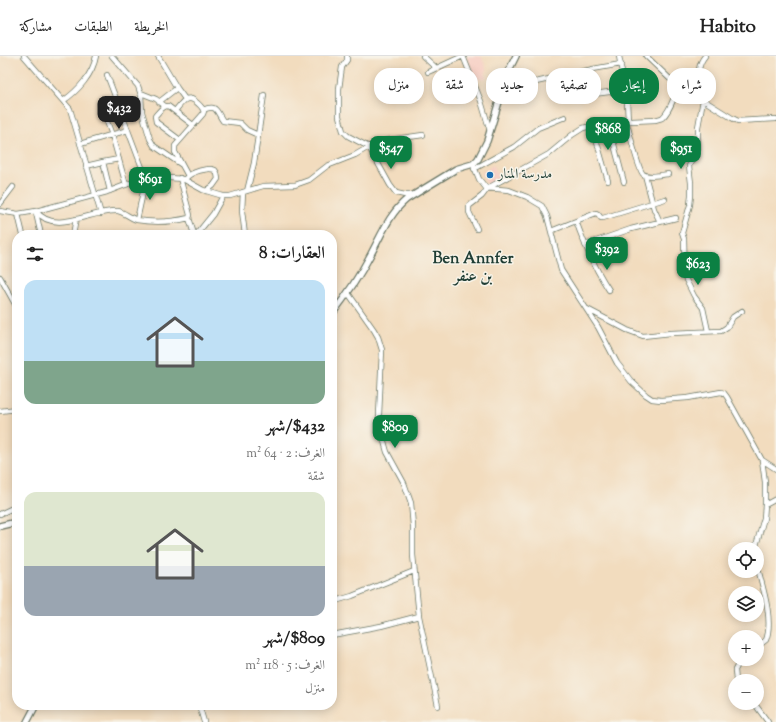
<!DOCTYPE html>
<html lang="ar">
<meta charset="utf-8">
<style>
body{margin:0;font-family:"Sorts Mill Goudy",Amiri,serif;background:#f6f6f6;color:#222;direction:rtl;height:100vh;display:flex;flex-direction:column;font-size:15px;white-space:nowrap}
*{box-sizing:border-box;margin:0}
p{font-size:13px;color:#767676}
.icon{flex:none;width:22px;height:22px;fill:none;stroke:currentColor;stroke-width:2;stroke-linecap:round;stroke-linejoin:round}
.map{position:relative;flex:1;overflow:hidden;direction:ltr}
.sheet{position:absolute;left:12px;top:174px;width:325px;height:480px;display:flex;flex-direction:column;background:#fff;border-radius:16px;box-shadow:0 2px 10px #0003;direction:rtl}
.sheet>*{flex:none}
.hud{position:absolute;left:349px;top:12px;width:367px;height:36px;direction:rtl;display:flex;gap:8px}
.fabs{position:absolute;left:728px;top:486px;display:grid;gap:8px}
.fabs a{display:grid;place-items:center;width:36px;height:36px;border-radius:50%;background:#fff;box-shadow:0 2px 10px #0003;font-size:20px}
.price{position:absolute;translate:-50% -34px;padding:0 9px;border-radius:8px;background:#0b8043;color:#fff;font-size:13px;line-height:26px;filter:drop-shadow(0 1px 2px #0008)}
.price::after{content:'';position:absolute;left:50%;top:24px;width:12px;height:9px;margin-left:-6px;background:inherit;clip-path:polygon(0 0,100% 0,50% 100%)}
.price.active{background:#222;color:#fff}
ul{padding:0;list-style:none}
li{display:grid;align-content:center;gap:8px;height:212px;padding:0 12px}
li span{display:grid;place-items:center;height:124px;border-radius:12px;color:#555}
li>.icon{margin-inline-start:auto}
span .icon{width:72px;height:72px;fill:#fffc;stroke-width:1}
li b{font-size:17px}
h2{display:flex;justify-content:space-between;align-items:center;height:48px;padding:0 12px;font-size:17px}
.pill{padding:0 14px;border-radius:16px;background:#fff;box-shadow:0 2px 10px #0003;font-size:14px;line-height:36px}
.pill.active{background:#0b8043;color:#fff}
header{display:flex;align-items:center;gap:24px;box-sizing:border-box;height:56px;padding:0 20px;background:#fff;border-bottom:1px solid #e0e0e0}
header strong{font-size:19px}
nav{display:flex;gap:22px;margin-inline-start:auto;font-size:14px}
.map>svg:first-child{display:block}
</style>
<header>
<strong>Habito</strong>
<nav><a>الخريطة</a><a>الطبقات</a><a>مشاركة</a></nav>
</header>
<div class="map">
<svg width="776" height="666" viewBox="0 0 776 666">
<rect width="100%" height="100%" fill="#f7f3e8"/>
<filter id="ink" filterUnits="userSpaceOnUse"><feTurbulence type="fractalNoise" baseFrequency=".025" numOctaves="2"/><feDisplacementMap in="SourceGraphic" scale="8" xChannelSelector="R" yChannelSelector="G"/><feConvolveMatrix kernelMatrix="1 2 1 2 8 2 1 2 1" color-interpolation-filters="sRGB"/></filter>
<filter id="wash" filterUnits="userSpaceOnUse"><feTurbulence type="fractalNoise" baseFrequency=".012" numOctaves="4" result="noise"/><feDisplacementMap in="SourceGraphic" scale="16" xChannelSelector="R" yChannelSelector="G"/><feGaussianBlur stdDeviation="0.9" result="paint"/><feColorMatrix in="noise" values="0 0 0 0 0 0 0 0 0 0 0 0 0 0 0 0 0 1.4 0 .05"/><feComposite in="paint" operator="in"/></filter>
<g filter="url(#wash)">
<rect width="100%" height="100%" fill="#f2dcbe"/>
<path fill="#f7d1c6" d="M466 0H481L486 11V22L476 24Z
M493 109 500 122 487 129 481 117Z"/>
</g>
<g filter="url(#ink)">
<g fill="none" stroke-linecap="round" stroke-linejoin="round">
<g stroke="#697564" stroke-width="6">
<path id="minor" d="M24 0 70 53 101 158
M112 0 138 30 141 39 142 56 150 83 154 90 160 94 182 109
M158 0 177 32 185 43
M347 0V4L342 11 339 33V60L343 75 348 80 369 91 390 129 396 137 405 139H413
M423 0 436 12
M463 0 481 45 490 75
M619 0 627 45 628 65
M646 0 670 23 700 42
M705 0C694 13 701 27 700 42L732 62 738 65 776 63
M428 16 463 0
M107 19 146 122 137 164
M507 20 536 26 593 13 621 8
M141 37 156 43 165 50
M570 41 625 34
M703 44 698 71V92L689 110 691 127V139L690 149 682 177 684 183 685 222 694 240 703 252 708 275
M63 45C78 35 93 18 96 0
M159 46 177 32
M100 47 112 79 126 129
M203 54C217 48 216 55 223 65L240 67 247 74 258 79
M175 55C181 48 186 38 195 45 199 48 202 51 204 55L203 58 175 90V96L188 120
M626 65C629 73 638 114 643 118 649 122 662 119 668 118
M608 66 624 126
M592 69 608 125
M180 84 156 66 155 60C159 56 162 50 168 50L193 69
M80 88 128 74
M103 106 119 103
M473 108 479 123 486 132 509 134 527 141 542 150 547 160 561 214 598 271 617 307 631 325 646 339 652 343 661 344 688 342 721 336 724 337 727 341 762 404 765 426V449L764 462 755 493
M86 110 103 106 110 135
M474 113 514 91 538 72 565 61
M645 119 654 153 660 166
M186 122C191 116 208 111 215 114L217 117 218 123 213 130 206 135
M247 135 254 107 264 39
M243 136 242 155 245 179
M0 148 13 131
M0 155 18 158 36 155 107 136 141 123 156 121 183 123 203 134 223 140H230L263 130 295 129 309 124 327 110 355 99 374 88 388 84 423 79
M36 155C55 180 93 153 118 155 124 156 130 162 137 164 154 167 172 166 189 162L190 159 180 122
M36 157 41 179
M18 158 23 179
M189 162 193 175 196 179
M576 165C585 190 595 213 609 234
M477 173 469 156V150L482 140 488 132 549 98 572 79 583 72 608 66 655 64 662 62C674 52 674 31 686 23 690 21 694 20 698 18
M551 175 596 157 598 158 601 162H603L665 143
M73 179 76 163
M196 179 213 158 223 140
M585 189 631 173 676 162
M0 221 15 248
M348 237 374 274 378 281 382 294 379 359 380 371 387 396 404 427 411 447 413 470V499L419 560 438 650
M587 253 627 274 643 280 671 277 721 275 727 271 733 261 742 255
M0 355 17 353
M762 404 776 413
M765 449 776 443
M0 458 17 450
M757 509C762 529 774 564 766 584L757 591
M332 546 352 540 414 515
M332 579 381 570 419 560
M736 625 735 614 741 603
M754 647 768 666
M199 649 204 666"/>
</g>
<g stroke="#697564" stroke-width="8">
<path id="tertiary" d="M332 258C347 239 360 219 371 198 382 178 389 158 407 143L456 113 473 108 478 103 487 85 508 16 516 0
M0 470 17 466
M27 666 36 649"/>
</g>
<use href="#minor" stroke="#fff" stroke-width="4.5"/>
<use href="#tertiary" stroke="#fff" stroke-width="5.5"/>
</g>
</g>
<circle fill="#1f6fb2" stroke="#f7f3e8" stroke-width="1.5" cx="490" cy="119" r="4"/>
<g text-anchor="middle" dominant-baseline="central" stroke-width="3" stroke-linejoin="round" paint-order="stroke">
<g font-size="14" fill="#1f3d34" stroke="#f7f3e8" text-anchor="start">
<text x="498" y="119">مدرسة المنار</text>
</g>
<g font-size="16" font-weight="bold" fill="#1f3d34" stroke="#f7f3e8">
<text x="473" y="203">Ben Annfer<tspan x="473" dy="18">بن عنفر</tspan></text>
</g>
</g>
</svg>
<div class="fabs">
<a><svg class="icon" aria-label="locate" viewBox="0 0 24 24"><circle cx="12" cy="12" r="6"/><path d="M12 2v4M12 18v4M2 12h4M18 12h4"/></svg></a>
<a><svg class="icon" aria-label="layers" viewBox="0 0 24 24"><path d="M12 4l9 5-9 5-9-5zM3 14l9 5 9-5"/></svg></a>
<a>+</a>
<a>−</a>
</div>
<b class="price active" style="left:119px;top:74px">$432</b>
<b class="price" style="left:608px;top:95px">$868</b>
<b class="price" style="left:391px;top:114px">$547</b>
<b class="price" style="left:681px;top:114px">$951</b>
<b class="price" style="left:150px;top:145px">$691</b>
<b class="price" style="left:607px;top:215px">$392</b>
<b class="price" style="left:698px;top:230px">$623</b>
<b class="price" style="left:395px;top:393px">$809</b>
<div class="hud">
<a class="pill">شراء</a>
<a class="pill active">إيجار</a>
<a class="pill">تصفية</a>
<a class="pill">جديد</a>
<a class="pill">شقة</a>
<a class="pill">منزل</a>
</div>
<section class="sheet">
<h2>العقارات: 8<svg class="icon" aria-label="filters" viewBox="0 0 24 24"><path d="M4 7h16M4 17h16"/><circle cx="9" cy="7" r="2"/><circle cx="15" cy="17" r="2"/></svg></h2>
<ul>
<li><span style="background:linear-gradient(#bfe0f5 65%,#7fa58c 0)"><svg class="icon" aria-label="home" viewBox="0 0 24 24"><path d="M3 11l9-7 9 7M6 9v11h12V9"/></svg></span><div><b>$432/شهر</b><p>الغرف: 2 · 64 m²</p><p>شقة</p></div></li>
<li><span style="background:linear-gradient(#dfe7d0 60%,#9aa5b1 0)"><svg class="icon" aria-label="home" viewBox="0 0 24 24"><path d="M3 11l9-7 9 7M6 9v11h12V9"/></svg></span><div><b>$809/شهر</b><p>الغرف: 5 · 118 m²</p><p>منزل</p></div></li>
</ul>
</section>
</div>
